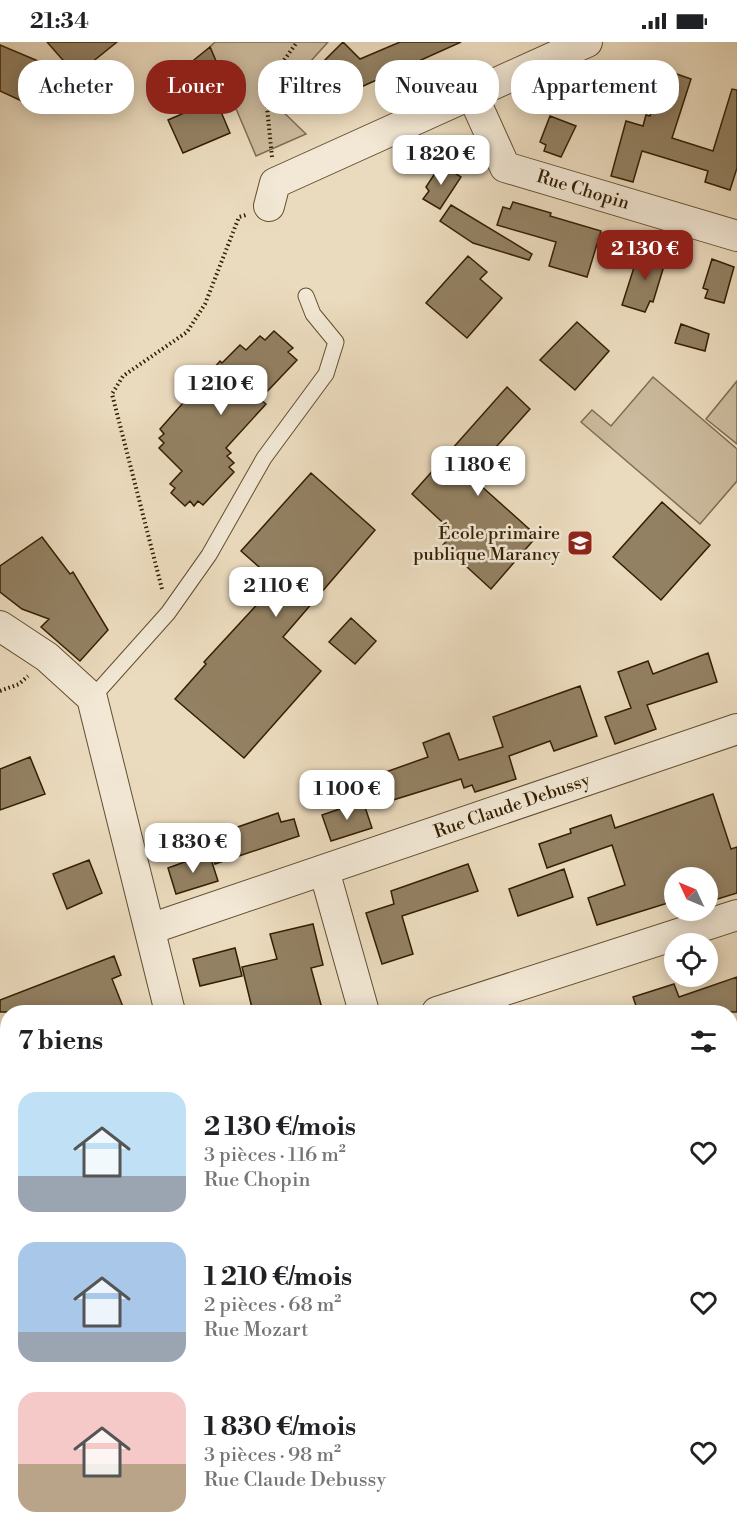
<!DOCTYPE html>
<html lang="fr">
<meta charset="utf-8">
<style>
body{margin:0;font-family:"Libre Bodoni",serif;background:#f6f6f6;color:#202124;height:100vh;display:flex;flex-direction:column;font-size:22px;white-space:nowrap}
*{box-sizing:border-box;margin:0}
p{font-size:20px;color:#757577}
.icon{flex:none;width:33px;height:33px;fill:none;stroke:currentColor;stroke-width:2;stroke-linecap:round;stroke-linejoin:round}
.map{position:relative;flex:1;overflow:hidden}
.details{position:absolute;left:0px;top:963px;width:738px;height:536px;display:flex;flex-direction:column;background:#fff;border-radius:24px 24px 0 0;box-shadow:0 3px 15px #0003}
.details>*{flex:none}
.hud{position:absolute;left:18px;top:18px;width:702px;height:54px;display:flex;gap:12px}
.needle{width:39px;rotate:314deg}
.controls{position:absolute;left:664px;top:825px;display:grid;gap:12px}
.controls a{display:grid;place-items:center;width:54px;height:54px;border-radius:50%;background:#fff;box-shadow:0 3px 15px #0003;font-size:30px}
.price{position:absolute;translate:-50% -51px;padding:0 14px;border-radius:12px;background:#fff;color:#222;font-size:20px;line-height:39px;filter:drop-shadow(0 2px 3px #0008)}
.price::after{content:'';position:absolute;left:50%;top:36px;width:18px;height:14px;margin-left:-9px;background:inherit;clip-path:polygon(0 0,100% 0,50% 100%)}
.price.selected{background:#8f2418;color:#fff}
ul{padding:0;list-style:none}
li{display:flex;align-items:center;gap:18px;height:150px;padding:0 18px}
li span{display:grid;place-items:center;flex:none;width:168px;height:120px;border-radius:18px;color:#555}
li>.icon{margin-inline-start:auto}
span .icon{width:72px;height:72px;fill:#fffc;stroke-width:1}
li b{font-size:26px}
h2{display:flex;justify-content:space-between;align-items:center;height:72px;padding:0 18px;font-size:26px}
.tag{padding:0 21px;border-radius:24px;background:#fff;box-shadow:0 3px 15px #0003;font-size:21px;line-height:54px}
.tag.selected{background:#8f2418;color:#fff}
.status{display:flex;justify-content:space-between;align-items:center;height:42px;padding:0 30px;background:#fff;direction:ltr}
.status svg{height:16px;fill:currentColor}
.map>svg:first-child{display:block}
</style>
<div class="status"><b>21:34</b><svg viewBox="0 0 49 12"><path d="M0 12V9h3v3zM5 12V6h3v6zM10 12V3h3v9zM15 12V0h3v12zM26 1h20v11H26zM47 4h2v5h-2z"/></svg></div>
<div class="map">
<svg width="737" height="1498" viewBox="0 0 737 1498">
<rect width="100%" height="100%" fill="#ebdbbe"/>
<filter id="stains"><feTurbulence type="fractalNoise" baseFrequency=".00333" numOctaves="4"/><feColorMatrix values="0 0 0 0 .2 0 0 0 0 .09 0 0 0 0 .02 0 0 0 .5 -.17"/></filter>
<radialGradient id="worn" r=".72"><stop offset=".6" stop-color="#630" stop-opacity="0"/><stop offset="1" stop-color="#630" stop-opacity=".3"/></radialGradient>
<path fill="#ccbb9e" stroke="#806d50" stroke-width="1.5" d="M215 0H328L292 40 276 63 306 92 256 114 210 5Z
M653 335 737 407V439L700 482 581 380 592 368 611 384Z
M737 339V402L706 377Z"/>
<path fill="#938163" stroke="#341f01" stroke-width="1.5" d="M47 0H117L76 33Z
M343 0 360 17 400 0H461L321 63 311 41 315 39 314 35 329 29 324 19Z
M0 3 45 22 26 61 0 49Z
M210 5 222 33 208 39 230 91 183 111 168 78 196 66 179 34 189 22Z
M671 30 691 37 672 96 713 109 732 47 737 48V126L730 148 705 140 708 129 642 109 633 140 611 134 626 79 643 84 646 73 650 74 661 35 668 37Z
M550 74 576 84 561 115 544 109 546 103 540 100Z
M441 122 461 135 440 167 423 157 429 149 426 145Z
M513 160 551 171 550 174 601 189 587 235 549 224 556 200 497 183 503 165 510 167Z
M451 163 532 212 529 218 473 201 440 179Z
M648 208 667 214 653 260 650 259 645 270 622 263 638 213 645 215Z
M468 214 487 230 480 237 502 256 467 296 426 261Z
M712 217 734 225 724 261 705 256 708 248 703 246Z
M577 280 609 309 575 348 540 318Z
M681 282 709 292 705 309 675 301Z
M274 289 293 306 288 310 297 318 260 357 266 362 226 406 231 411 227 414 234 421 229 425 234 430 203 463 198 459 194 464 190 459 185 464 171 451 175 446 170 442 182 429 159 406 164 401 159 396 164 392 160 387 220 319 222 321 240 303 246 308 260 294 265 298Z
M507 345 530 367 470 434 537 494 491 547 443 503 454 491 412 452Z
M311 431 375 488 283 595 321 629 244 716 175 657 206 622 204 620 277 541 241 509Z
M662 460 710 503 661 558 613 515Z
M42 495 70 532 73 530 108 588 80 619 41 585 49 577 22 567 0 550V524Z
M351 576 376 599 355 622 329 600Z
M708 611 717 640 647 663 656 687 615 702 605 675 631 666 618 630 648 619 653 632Z
M580 644 597 694 554 709 550 699 509 714 516 737 475 750 472 743 464 746 461 737 393 758 383 731 428 715 423 701 449 691 459 718 503 705 493 675Z
M30 715 45 752 0 768V727Z
M713 752 731 807 737 805V851L708 860V836H675V868H682L674 871 671 860 597 883 588 856 625 843 612 803 547 826 539 802 571 791 570 787 611 773 615 786Z
M363 759 372 786 331 799 322 773Z
M278 771 281 780 294 777 299 794 215 822 206 796Z
M209 811 218 839 176 852 168 826Z
M89 818 102 851 67 867 53 832Z
M468 822 478 849 402 874 413 912 382 922 366 871 394 862 391 849Z
M564 827 573 855 518 874 509 847Z
M313 882 323 923 311 926 323 970H253L242 925 277 917 270 892Z
M235 906 242 934 200 944 193 917Z
M114 914 121 933 112 937 125 970H0V958Z
M737 935V970H638L633 955 674 942 679 955Z"/>
<g fill="none" stroke-linecap="round" stroke-linejoin="round">
<g stroke="#624e30" stroke-width="17">
<path id="service" d="M92 656 168 571 209 513 264 416 326 332 336 300 313 272 306 254"/>
</g>
<g stroke="#624e30" stroke-width="32">
<path id="minor" d="M472 52 505 125 737 194
M269 164 275 141 587 0
M0 584 47 615 92 656 170 970
M324 828 364 970
M150 887 737 687
M437 970 737 873
M730 1026 737 1021
M0 1093 8 1112
M0 1270 8 1267
M0 1380 8 1377
M290 1491 291 1498"/>
</g>
<g stroke="#341f01" stroke-width="35">
<path id="secondary" d="M730 1335 737 1330
M534 1498 542 1491"/>
</g>
<path stroke="#341f01" stroke-width="4" stroke-dasharray="1.5 3" stroke-linecap="butt" d="M272 115 265 45 297 0
M162 547 112 352 123 334 187 290 205 262 239 175 246 173
M0 649 19 642 28 634"/>
<use href="#service" stroke="#f2e8d5" stroke-width="15"/>
<use href="#minor" stroke="#f2e8d5" stroke-width="30"/>
<use href="#secondary" stroke="#f2e8d5" stroke-width="33"/>
</g>
<defs>
<g id="school-square" transform="scale(1.35)"><rect x="-9" y="-9" width="18" height="18" rx="4" fill="#8f2418" stroke="#f2e8d5"/><path d="M0-5L7-2L0 1L-7-2ZM-4 1L0 2.5L4 1V4Q0 6-4 4Z" fill="#fff"/></g>
</defs>
<g fill-rule="evenodd">
<use href="#school-square" x="580" y="501"/>
</g>
<g text-anchor="middle" dominant-baseline="central" stroke-width="5" stroke-linejoin="round" paint-order="stroke">
<g font-size="18" fill="#341f01" stroke="#f2e8d5">
<text transform="translate(583 148) rotate(17)">Rue Chopin</text>
<text transform="translate(512 764) rotate(-19)">Rue Claude Debussy</text>
</g>
<g font-size="18" fill="#341f01" stroke="#f2e8d5" text-anchor="end">
<text x="560" y="491">École primaire<tspan x="560" dy="21">publique Marancy</tspan></text>
</g>
</g>
<rect width="100%" height="100%" filter="url(#stains)"/>
<rect width="100%" height="100%" fill="url(#worn)"/>
</svg>
<div class="controls">
<a><svg class="needle" viewBox="-14 -14 28 28"><path d="M0-13l5 13h-10z" fill="#e53935"/><path d="M0 13l5-13h-10z" fill="#757577"/></svg></a>
<a><svg class="icon" aria-label="locate" viewBox="0 0 24 24"><circle cx="12" cy="12" r="6"/><path d="M12 2v4M12 18v4M2 12h4M18 12h4"/></svg></a>
</div>
<b class="price" style="left:441px;top:144px">1 820 €</b>
<b class="price selected" style="left:645px;top:239px">2 130 €</b>
<b class="price" style="left:221px;top:374px">1 210 €</b>
<b class="price" style="left:478px;top:455px">1 180 €</b>
<b class="price" style="left:276px;top:576px">2 110 €</b>
<b class="price" style="left:347px;top:779px">1 100 €</b>
<b class="price" style="left:193px;top:832px">1 830 €</b>
<div class="hud">
<a class="tag">Acheter</a>
<a class="tag selected">Louer</a>
<a class="tag">Filtres</a>
<a class="tag">Nouveau</a>
<a class="tag">Appartement</a>
</div>
<section class="details">
<h2>7 biens<svg class="icon" aria-label="filters" viewBox="0 0 24 24"><path d="M4 7h16M4 17h16"/><circle cx="9" cy="7" r="2"/><circle cx="15" cy="17" r="2"/></svg></h2>
<ul>
<li><span style="background:linear-gradient(#bfe0f5 70%,#9aa5b1 0)"><svg class="icon" aria-label="home" viewBox="0 0 24 24"><path d="M3 11l9-7 9 7M6 9v11h12V9"/></svg></span><div><b>2 130 €/mois</b><p>3 pièces · 116 m²</p><p>Rue Chopin</p></div><svg class="icon" aria-label="heart" viewBox="0 0 24 24"><path d="M12 20l-8-8c-3-5 5-10 8-4 3-6 11-1 8 4z"/></svg></li>
<li><span style="background:linear-gradient(#a9c7e8 75%,#9aa5b1 0)"><svg class="icon" aria-label="home" viewBox="0 0 24 24"><path d="M3 11l9-7 9 7M6 9v11h12V9"/></svg></span><div><b>1 210 €/mois</b><p>2 pièces · 68 m²</p><p>Rue Mozart</p></div><svg class="icon" aria-label="heart" viewBox="0 0 24 24"><path d="M12 20l-8-8c-3-5 5-10 8-4 3-6 11-1 8 4z"/></svg></li>
<li><span style="background:linear-gradient(#f6c9c9 60%,#b9a48a 0)"><svg class="icon" aria-label="home" viewBox="0 0 24 24"><path d="M3 11l9-7 9 7M6 9v11h12V9"/></svg></span><div><b>1 830 €/mois</b><p>3 pièces · 98 m²</p><p>Rue Claude Debussy</p></div><svg class="icon" aria-label="heart" viewBox="0 0 24 24"><path d="M12 20l-8-8c-3-5 5-10 8-4 3-6 11-1 8 4z"/></svg></li>
</ul>
</section>
</div>
